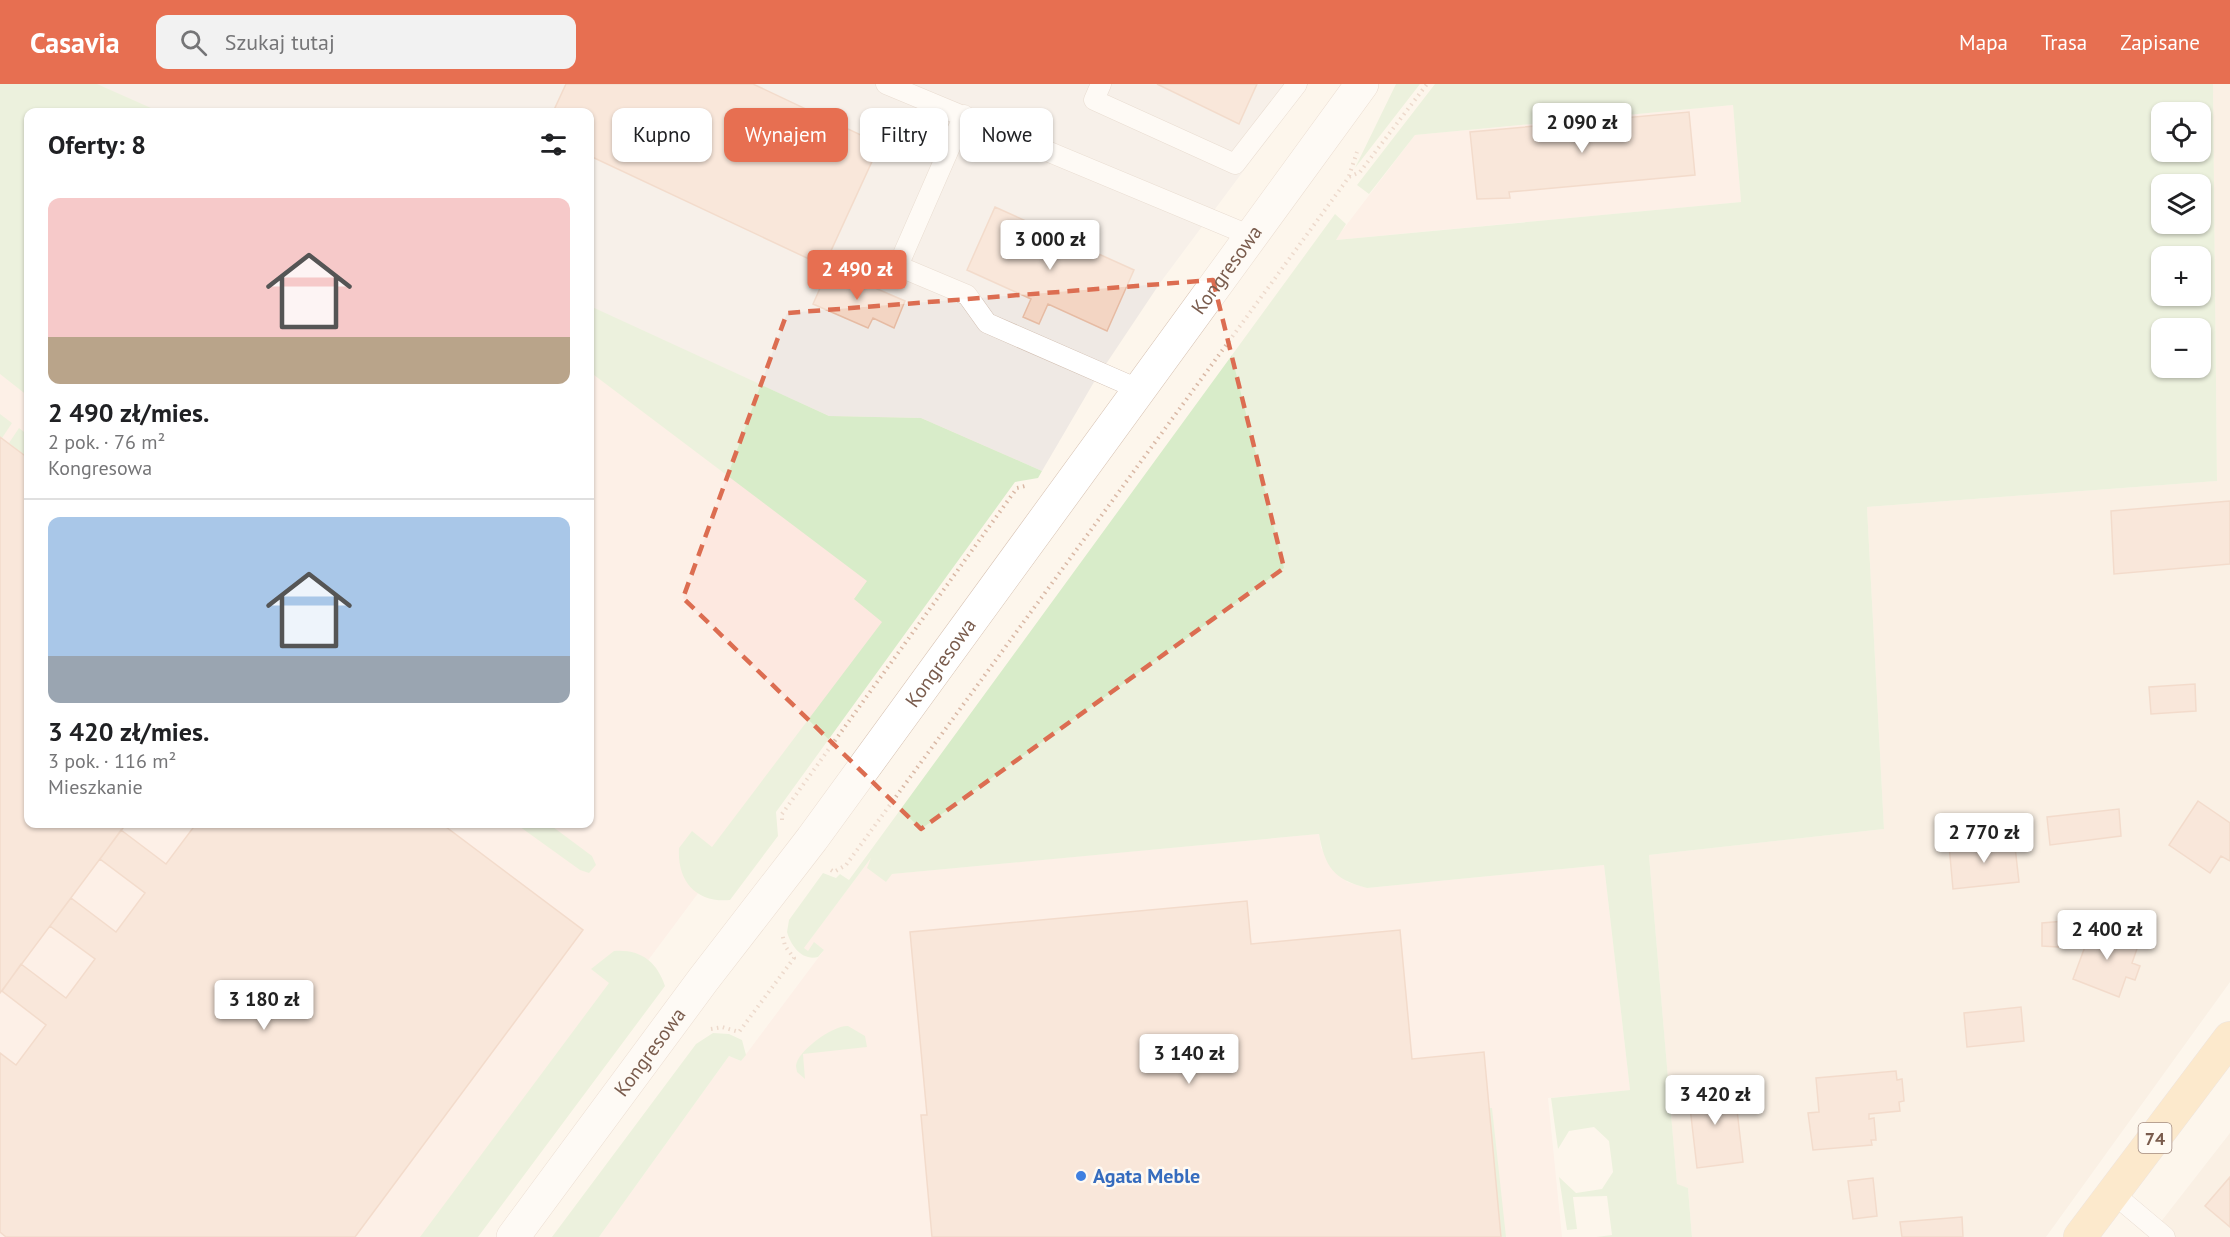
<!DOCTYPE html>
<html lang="pl">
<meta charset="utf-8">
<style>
body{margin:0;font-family:"PT Sans",sans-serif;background:#f2f2f2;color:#202124;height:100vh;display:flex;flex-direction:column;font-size:22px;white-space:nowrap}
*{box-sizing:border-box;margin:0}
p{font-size:20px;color:#757577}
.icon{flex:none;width:33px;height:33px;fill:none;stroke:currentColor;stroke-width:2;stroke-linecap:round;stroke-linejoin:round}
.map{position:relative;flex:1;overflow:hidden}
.sheet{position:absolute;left:24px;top:24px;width:570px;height:720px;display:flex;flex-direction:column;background:#fff;border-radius:12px;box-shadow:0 2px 4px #0004}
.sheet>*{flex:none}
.hud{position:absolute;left:612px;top:24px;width:570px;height:54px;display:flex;gap:12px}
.buttons{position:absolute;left:2151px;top:18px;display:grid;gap:12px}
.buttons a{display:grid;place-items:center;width:60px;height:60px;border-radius:12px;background:#fff;box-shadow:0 2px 4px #0004;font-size:30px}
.price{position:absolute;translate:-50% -51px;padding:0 14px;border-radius:6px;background:#fff;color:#222;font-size:20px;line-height:39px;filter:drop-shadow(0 2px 3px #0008)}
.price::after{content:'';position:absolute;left:50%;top:36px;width:18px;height:14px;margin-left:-9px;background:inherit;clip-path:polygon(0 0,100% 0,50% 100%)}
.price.selected{background:#e76f51;color:#fff}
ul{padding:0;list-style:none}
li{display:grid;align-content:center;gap:12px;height:318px;padding:0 24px}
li+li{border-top:2px solid #e0e0e0}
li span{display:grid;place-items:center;height:186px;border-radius:12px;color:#555}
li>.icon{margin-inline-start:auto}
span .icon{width:108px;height:108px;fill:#fffc;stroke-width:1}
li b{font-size:26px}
h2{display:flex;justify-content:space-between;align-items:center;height:72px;padding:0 24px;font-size:26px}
.chip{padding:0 21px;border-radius:12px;background:#fff;box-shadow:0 2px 4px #0004;font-size:21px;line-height:54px}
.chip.selected{background:#e76f51;color:#fff}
header{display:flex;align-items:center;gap:36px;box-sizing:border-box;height:84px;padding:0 30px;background:#e76f51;color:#fff}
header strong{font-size:28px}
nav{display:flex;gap:33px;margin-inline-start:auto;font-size:21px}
.search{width:420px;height:54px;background:#f2f2f2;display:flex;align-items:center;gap:15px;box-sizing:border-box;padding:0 21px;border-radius:12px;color:#757577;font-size:22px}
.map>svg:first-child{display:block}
</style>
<header>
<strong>Casavia</strong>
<div class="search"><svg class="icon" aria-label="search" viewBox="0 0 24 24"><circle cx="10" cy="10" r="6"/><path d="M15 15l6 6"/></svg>Szukaj tutaj</div>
<nav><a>Mapa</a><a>Trasa</a><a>Zapisane</a></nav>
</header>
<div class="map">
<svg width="2230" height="1153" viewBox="0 0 2230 1153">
<rect width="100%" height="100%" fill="#fdf6ec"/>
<path fill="#f5e8da" d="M2213 0H2230V898L2046 1153H1692L1688 1104 1677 1101 1649 771 1884 745 1867 423 2217 397Z
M2230 1049V1153H2149Z"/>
<path fill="#fde8e0" d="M0 0 28 28V740H590V223L829 332 921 334 1020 377 442 1153H0Z
M1733 21 1741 118 1335 156 1415 51Z
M1319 750 1321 764 1347 798 1367 804 1604 781 1630 1006 1548 1014 1562 1153H599L729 972 741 977 824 866 814 859 808 867 803 865 871 774 886 798 891 790Z"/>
<path fill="#efe9e4" d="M96 0H1308L1160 199 1094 298 1042 387 921 334 829 332 590 223V28H159Z"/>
<path fill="#d8ecc9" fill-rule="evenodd" d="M0 0H97L160 28H28V312L0 290Z
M1396 0H1420L1355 84Z
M1435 0H2213L2217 397 1867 423 1884 745 1649 771 1677 1100 1688 1104 1692 1153H1596L1612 1151 1607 1112 1573 1113 1577 1145 1567 1146 1559 1093 1576 1109 1602 1105 1613 1088 1609 1057 1594 1043 1569 1047 1558 1065 1551 1014 1630 1006 1604 781 1367 804C1333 795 1325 783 1319 750L892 790 886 798 867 784 871 774 804 864 808 867 814 858 824 866 818 873C802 877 791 862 787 848L789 836 823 789 836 794 840 790 849 796 1335 130 1346 140 1336 156 1741 118 1733 21 1415 51 1369 110 1357 101ZM2162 28H2200V68H2162ZM2162 100H2200V140H2162ZM2162 172H2200V212H2162ZM2162 244H2200V284H2162Z
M590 222 829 332 921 334 1042 387 1038 394 1015 398 776 728 778 752 730 816C696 819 677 797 679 764L692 747 712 763 882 538 854 515 867 497 590 288Z
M0 330 12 339 2 354 0 353Z
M19 344 28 351V374L9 359Z
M516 740H549L592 772 596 781 589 789 580 786Z
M614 867C641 865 657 878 665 902L478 1153H420L609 899 591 885Z
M848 942 865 952 867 963 803 970 805 995 797 988 796 982C797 967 833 941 848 942Z
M713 949 729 950 742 956 746 971 741 977 729 972 599 1153H552L696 960Z
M1489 1024H1492L1506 1153H1501Z"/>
<path fill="#f3d5c3" stroke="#e6bba3" stroke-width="1.5" d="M566 0H753L880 60 824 182 590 72V28H553Z
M1157 0H1257L1239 40Z
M1689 28 1695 91 1509 108 1510 114 1477 115 1470 48Z
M995 123 1134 186 1107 247 1048 220 1039 240 1023 233 1031 215 967 186Z
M829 184 905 217 894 244 873 234 868 244 813 220Z
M0 353 28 374V740H126L0 909Z
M2230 417V480L2114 490 2111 427Z
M2195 600 2196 627 2151 630 2149 603Z
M2198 717 2230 739V777L2221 772 2210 789 2169 761Z
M2119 725 2121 752 2050 761 2047 733Z
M186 740H442L583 846 355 1153H6L0 1148V969L16 981 46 941 2 907 21 880 66 914 95 875 50 842 71 814 116 848 145 809 100 775 121 746 166 780 193 744Z
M2014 754 2019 798 1953 805 1949 761Z
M1247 817 1251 860 1400 846 1412 975 1484 968 1501 1153H932L921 1031H927L910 848Z
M2076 836 2074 864 2042 862V839Z
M2093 841 2139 859 2132 879 2140 882 2135 896 2126 893 2119 913 2073 895Z
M2021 923 2024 957 1967 963 1964 929Z
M1896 987 1897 996 1902 995 1904 1017 1899 1018 1900 1027 1869 1030V1035L1874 1034 1876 1056H1871L1872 1061 1813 1066 1808 1029 1819 1028 1816 994Z
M1734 1000 1743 1078 1697 1084 1688 1006Z
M2230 1093V1143L2205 1122Z
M1873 1094 1877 1132 1853 1135 1848 1097Z
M1962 1133 1963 1153H1902L1900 1138Z"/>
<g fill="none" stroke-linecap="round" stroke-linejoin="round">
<g stroke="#d1beb0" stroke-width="21">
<path id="lane" d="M886 0 1251 152
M1101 0 1094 16 1235 80 1297 0
M964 31 898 182 967 211 987 239 1138 305
M2114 1110 2165 1153"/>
</g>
<g stroke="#d6c0b0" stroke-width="34">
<g id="secondary">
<path id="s1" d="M513 1153 703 896 812 755 1362 0"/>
</g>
</g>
<g stroke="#dad1cd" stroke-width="34">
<path id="primary" d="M2080 1153 2230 954"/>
</g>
<path stroke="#d9b8a5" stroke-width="4" stroke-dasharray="1.5 4.5" stroke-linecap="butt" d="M1349 92 1357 68
M782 736V730L1017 404 1025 402
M831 786 834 788 846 781 1349 93 1360 88 1427 0
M711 945 722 943 739 948 794 874 785 862 782 849"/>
<use href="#lane" stroke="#fff" stroke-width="20"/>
<use href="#secondary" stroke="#fff" stroke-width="33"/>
<use href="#primary" stroke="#fbd9a5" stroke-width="33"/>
</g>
<path d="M0 0H2230V1153H0ZM1213 196 1284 484 921 745 683 514 787 229Z" fill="#fdf6ec" fill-opacity=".55" fill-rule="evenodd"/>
<path fill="none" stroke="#dc6d51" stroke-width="4.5" stroke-dasharray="12 8" stroke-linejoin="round" d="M1213 196 1284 484 921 745 683 514 787 229Z"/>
<circle fill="#3f7fe0" stroke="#fffaf3" stroke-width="2" cx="1081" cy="1092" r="6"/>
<g text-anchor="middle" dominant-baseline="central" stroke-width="5" stroke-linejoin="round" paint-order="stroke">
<rect fill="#fffaf3" stroke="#a28b7f" stroke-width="1.5" x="2138.5" y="1039" width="33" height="30" rx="4.5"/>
<g font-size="18" font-weight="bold" fill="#7a5c4d">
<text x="2155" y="1054">74</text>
</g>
<g font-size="20" fill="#7a5c4d" stroke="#fffaf3">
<text stroke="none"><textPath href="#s1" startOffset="1202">Kongresowa</textPath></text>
<text stroke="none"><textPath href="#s1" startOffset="716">Kongresowa</textPath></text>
<text stroke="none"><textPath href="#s1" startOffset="230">Kongresowa</textPath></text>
</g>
<g font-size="20" font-weight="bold" fill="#366cbe" stroke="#fffaf3" text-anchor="start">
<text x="1093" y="1092">Agata Meble</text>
</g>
</g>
</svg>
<div class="buttons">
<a><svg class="icon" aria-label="locate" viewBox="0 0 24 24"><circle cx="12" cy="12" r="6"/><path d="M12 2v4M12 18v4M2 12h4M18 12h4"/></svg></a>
<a><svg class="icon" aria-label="layers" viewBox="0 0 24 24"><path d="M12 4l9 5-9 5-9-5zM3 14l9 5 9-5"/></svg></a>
<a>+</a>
<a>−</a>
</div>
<b class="price" style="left:1582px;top:70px">2 090 zł</b>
<b class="price" style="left:1050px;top:187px">3 000 zł</b>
<b class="price selected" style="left:857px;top:217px">2 490 zł</b>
<b class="price" style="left:1984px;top:780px">2 770 zł</b>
<b class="price" style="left:2107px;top:877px">2 400 zł</b>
<b class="price" style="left:264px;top:947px">3 180 zł</b>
<b class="price" style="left:1189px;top:1001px">3 140 zł</b>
<b class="price" style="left:1715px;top:1042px">3 420 zł</b>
<div class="hud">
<a class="chip">Kupno</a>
<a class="chip selected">Wynajem</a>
<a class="chip">Filtry</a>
<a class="chip">Nowe</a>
</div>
<section class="sheet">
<h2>Oferty: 8<svg class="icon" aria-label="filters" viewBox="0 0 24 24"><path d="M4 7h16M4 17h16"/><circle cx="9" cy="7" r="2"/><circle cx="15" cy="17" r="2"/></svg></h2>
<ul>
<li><span style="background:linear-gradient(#f6c9c9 75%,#b9a48a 0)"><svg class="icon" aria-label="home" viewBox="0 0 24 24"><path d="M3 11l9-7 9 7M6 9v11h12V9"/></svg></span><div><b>2 490 zł/mies.</b><p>2 pok. · 76 m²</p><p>Kongresowa</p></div></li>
<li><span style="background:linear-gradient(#a9c7e8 75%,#9aa5b1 0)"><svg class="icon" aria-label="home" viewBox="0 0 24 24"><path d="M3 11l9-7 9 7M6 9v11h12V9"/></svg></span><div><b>3 420 zł/mies.</b><p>3 pok. · 116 m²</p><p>Mieszkanie</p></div></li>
</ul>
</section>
</div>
